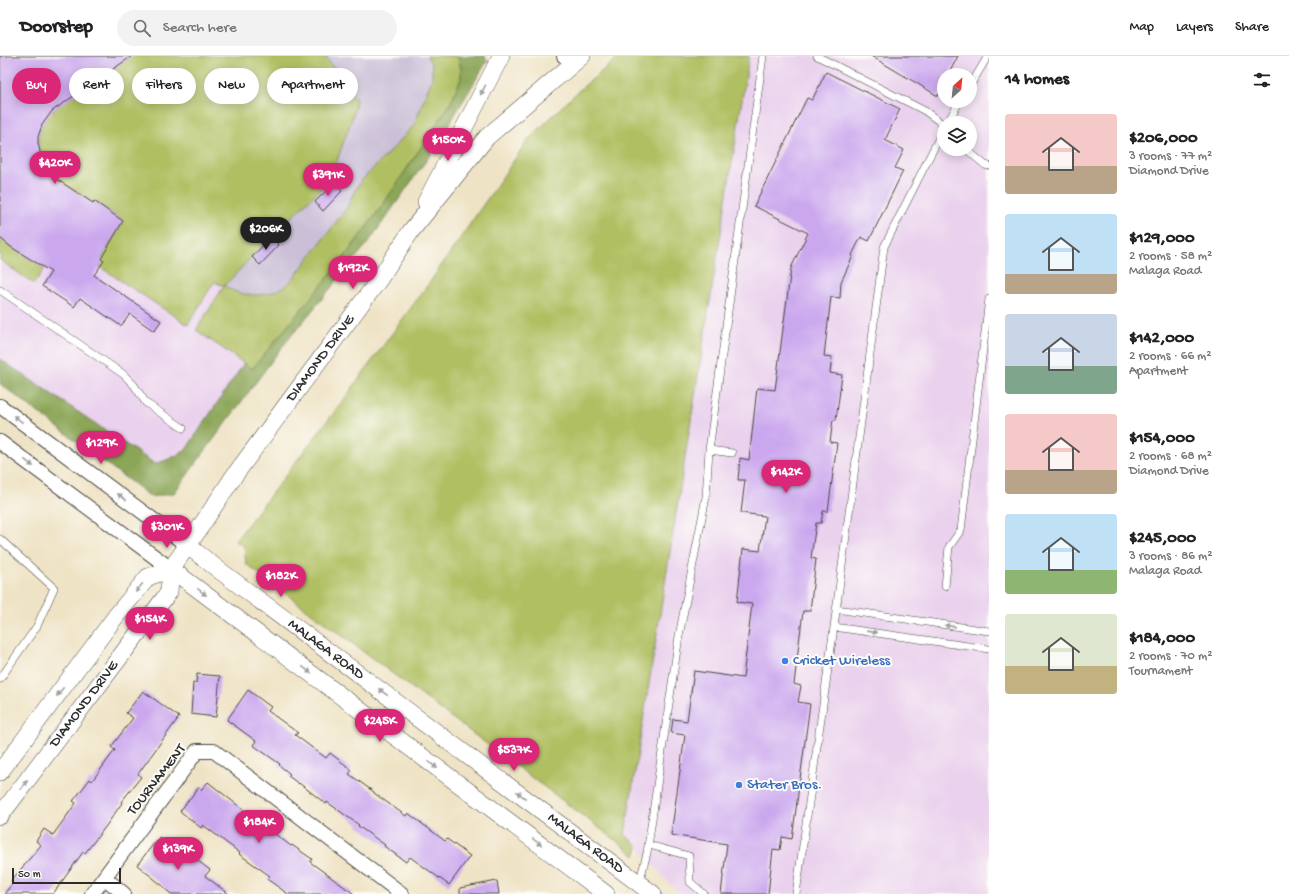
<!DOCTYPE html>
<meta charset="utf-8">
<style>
body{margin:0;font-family:"Gochi Hand",sans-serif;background:#f2f2f2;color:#202124;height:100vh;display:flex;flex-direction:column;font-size:15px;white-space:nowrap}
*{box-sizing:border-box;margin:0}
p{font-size:13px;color:#757577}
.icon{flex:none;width:22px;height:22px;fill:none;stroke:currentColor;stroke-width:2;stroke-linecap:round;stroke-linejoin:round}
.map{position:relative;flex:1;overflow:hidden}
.drawer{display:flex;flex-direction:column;background:#fff;width:300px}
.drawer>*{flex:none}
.banner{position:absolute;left:12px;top:12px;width:380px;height:36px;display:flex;gap:8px}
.needle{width:26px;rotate:27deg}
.buttons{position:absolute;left:937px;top:12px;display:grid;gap:8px}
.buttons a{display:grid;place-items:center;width:40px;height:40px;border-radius:50%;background:#fff;box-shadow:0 2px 10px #0003;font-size:20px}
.scale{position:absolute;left:12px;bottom:10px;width:109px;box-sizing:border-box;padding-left:4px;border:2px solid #2b2b2b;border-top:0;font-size:11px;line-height:14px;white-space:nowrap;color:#2b2b2b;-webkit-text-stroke:3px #fdfcf7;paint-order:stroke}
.price{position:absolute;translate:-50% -34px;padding:0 9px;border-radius:14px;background:#db2777;color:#fff;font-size:13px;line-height:26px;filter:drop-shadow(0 1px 2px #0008)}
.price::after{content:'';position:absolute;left:50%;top:24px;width:12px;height:9px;margin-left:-6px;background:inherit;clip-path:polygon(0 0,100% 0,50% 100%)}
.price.current{background:#222;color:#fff}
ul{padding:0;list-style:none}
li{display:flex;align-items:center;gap:12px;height:100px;padding:0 16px}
li span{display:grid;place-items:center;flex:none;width:112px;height:80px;border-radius:4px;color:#555}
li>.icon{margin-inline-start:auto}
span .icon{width:48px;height:48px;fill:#fffc;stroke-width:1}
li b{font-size:17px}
h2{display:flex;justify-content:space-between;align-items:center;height:48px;padding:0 16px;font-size:17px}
.chip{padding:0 14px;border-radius:18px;background:#fff;box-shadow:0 2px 10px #0003;font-size:14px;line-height:36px}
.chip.current{background:#db2777;color:#fff}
header{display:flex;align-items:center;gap:24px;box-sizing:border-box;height:56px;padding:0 20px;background:#fff;border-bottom:1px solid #e0e0e0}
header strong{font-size:19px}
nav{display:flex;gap:22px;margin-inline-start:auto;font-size:14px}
.search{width:280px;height:36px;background:#f2f2f2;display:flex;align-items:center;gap:10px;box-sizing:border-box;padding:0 14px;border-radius:22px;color:#757577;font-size:15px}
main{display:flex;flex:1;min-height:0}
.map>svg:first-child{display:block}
</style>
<header>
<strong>Doorstep</strong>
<div class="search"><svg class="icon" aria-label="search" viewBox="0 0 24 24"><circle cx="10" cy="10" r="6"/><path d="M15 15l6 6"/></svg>Search here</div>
<nav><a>Map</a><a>Layers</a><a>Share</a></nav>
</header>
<main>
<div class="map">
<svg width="989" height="838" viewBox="0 0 989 838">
<rect width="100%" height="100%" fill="#fdfcf7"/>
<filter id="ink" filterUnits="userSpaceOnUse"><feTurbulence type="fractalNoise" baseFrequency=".025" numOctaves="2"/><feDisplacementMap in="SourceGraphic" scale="8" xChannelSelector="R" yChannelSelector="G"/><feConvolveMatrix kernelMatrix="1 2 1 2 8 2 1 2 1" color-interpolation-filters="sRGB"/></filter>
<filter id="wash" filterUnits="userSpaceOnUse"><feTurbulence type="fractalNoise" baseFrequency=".012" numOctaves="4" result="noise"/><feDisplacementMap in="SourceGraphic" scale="16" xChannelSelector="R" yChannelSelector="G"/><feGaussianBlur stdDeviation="0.9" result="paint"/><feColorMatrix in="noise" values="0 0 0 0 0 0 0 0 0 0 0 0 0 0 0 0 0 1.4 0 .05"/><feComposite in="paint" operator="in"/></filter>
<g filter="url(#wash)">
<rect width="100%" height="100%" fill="#efe3c5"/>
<path fill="#ead1ed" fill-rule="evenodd" d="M0 0H485L487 5 435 92 368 187 282 291 174 437 151 441 0 328Z
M749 0H989V838H682L672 831 638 791 625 778ZM944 19H970V45H944ZM944 67H970V93H944Z"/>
<path fill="#cabfd7" d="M325 0H427L432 9V23L414 69 355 134 347 152 292 224 283 232 267 237 254 240 237 237 224 230 271 181 330 124 353 60 356 44Z"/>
<path fill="#b0bf62" stroke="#6e7546" d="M132 0H325L356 44 353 60 330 124 271 181 224 230C242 241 263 242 282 232 286 230 289 226 292 224L347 152 355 134 362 124 396 89 414 69 432 23V9L427 0H457L461 12V22L450 48 382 150 343 203 252 313 196 274 224 230 214 226 188 269 100 211 101 203 123 165 94 145 93 147 55 122 57 118C48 113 43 107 40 97 36 77 42 64 57 51Z
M620 0H749L625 778 638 791 635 800 622 789 246 508 244 490 235 485 342 346 432 223 528 84 577 36Z
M0 182 11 191 45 212 34 228 0 204Z"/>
<path fill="#8ca658" stroke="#5c6842" d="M457 0H485L487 5 435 92 368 187 282 291 174 437 151 441 0 328V303L155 408 169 403 185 395 244 307 252 313 343 203 382 150 450 48 461 22V12Z"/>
<g id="blocks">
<path fill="#cba7ee" d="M0 0H132L52 55 42 69 38 81V87L42 104 48 112 57 119 55 122 93 147 94 145 123 165 101 203 104 205 94 219 161 265 154 275 130 258 121 270 80 242 74 251 42 230 51 216 11 191 0 182Z
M871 0H958L948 19H944V28L938 40Z
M826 16 900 53 885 84 904 94 895 112 903 115 869 185 861 181 852 199 853 200 841 226 840 242 831 241 824 300 832 301 830 317 842 319 836 364H833L830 386 837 387 828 455H823L821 467H816L811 502 816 503 810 555H803L794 628 801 630 798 646 810 648 792 783 782 781 780 794 773 793 768 838H721L727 788 671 779 685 679 671 677 673 663 687 665 694 615 743 622 752 548 737 546 743 493 760 495 765 460 741 457 745 424H738L740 402 749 404 757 332 775 334 791 212 808 177 754 150 807 42 812 44Z
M334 127 342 135 323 155 315 146Z
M271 181 279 189 260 209 252 201Z
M197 618 220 620 216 661 191 658 193 627H196Z
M248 634 271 651 268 655 298 677 295 679 326 702 330 697 352 714 349 718 374 736V737L406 760 408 757 445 785 447 783 470 800 449 829 410 801 406 806 384 790 385 789 358 770 359 769 327 746 326 748 299 727V728L288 720 290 718 279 709 280 708 253 689 256 685 227 664Z
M143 635 179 661 138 718 141 721 121 746 122 747 106 770 85 797 83 796 53 838H4L13 827 11 825 41 789 36 785 44 773 53 779 76 747 73 745 90 723 92 725 115 694 111 691 133 662 126 657Z
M208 726 259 766 291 790 292 789 312 803 310 806 354 838H288L267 823 270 820 239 798 240 797 203 769 201 772 180 755 199 731 201 734Z
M159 781 186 802 189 798 210 814 205 820 229 838H171L163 831V830L137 809Z
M497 825 499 838H460V832Z"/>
</g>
</g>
<g filter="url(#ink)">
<use href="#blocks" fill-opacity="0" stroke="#484742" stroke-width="1"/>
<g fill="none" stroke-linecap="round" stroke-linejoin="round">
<g stroke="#484742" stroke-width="8">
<path id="service" d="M817 0 925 55 944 69
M970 30 988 0
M947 67 960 45
M966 93 985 109 989 110
M0 234 123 318 134 329 146 347 183 372
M709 394 732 397
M0 483 54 532 37 570 0 623
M945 530 949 491 961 474 989 243
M836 553 989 575
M834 571 989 593
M649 789 689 800 690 826 704 838
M639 828 647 797 679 580 706 441 709 394 763 0
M796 838 834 571 884 191 944 72"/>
</g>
<g stroke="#484742" stroke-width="16">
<path id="minor" d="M564 0 574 6
M0 350 187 489
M0 386 171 513
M105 822 124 838
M92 838 197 695H214L402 838"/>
</g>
<g stroke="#484742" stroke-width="18">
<g id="tertiary">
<path d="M426 146 501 0"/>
<path id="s1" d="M187 489 219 514 653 838"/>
<path d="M171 513 606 838"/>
<path d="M0 716 116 560 148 521 171 513"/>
<path id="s2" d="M0 760 169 536 171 513 197 476 234 420 378 225 411 175 487 81 582 0"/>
</g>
</g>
<use href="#service" stroke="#fff" stroke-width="7"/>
<use href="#minor" stroke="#fff" stroke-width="14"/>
<use href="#tertiary" stroke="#fff" stroke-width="17"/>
</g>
<defs><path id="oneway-solid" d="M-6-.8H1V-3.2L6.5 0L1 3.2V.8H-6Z"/></defs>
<g fill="#a0a0a0">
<use href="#oneway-solid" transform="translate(483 34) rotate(118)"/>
<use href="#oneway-solid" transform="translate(18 363) rotate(-143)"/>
<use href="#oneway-solid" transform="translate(29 407) rotate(37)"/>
<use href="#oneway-solid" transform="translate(122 441) rotate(-143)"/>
<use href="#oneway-solid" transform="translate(139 532) rotate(129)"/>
<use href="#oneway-solid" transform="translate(202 536) rotate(37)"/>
<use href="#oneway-solid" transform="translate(950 570) rotate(-172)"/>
<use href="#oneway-solid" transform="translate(872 576) rotate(8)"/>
<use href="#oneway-solid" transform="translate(307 614) rotate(37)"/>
<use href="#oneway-solid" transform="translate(60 636) rotate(127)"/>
<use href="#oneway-solid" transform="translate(383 636) rotate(-143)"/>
<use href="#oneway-solid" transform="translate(433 709) rotate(37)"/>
<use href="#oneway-solid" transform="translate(24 729) rotate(-53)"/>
<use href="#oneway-solid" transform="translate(521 739) rotate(-143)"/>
<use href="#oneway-solid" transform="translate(537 786) rotate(37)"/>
</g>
</g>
<g fill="#3f7fe0" stroke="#fdfcf7" stroke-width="1.5">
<circle cx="785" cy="605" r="4"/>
<circle cx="739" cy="729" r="4"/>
</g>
<g text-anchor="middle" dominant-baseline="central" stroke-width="4" stroke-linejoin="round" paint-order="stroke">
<g font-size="15" fill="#2b2b2b" stroke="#fdfcf7">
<text stroke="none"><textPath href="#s2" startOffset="562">DIAMOND DRIVE</textPath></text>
<text stroke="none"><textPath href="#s1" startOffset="174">MALAGA ROAD</textPath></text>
<text stroke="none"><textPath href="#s2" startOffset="140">DIAMOND DRIVE</textPath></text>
<text transform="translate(157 724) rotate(-52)">TOURNAMENT</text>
<text stroke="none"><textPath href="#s1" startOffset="498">MALAGA ROAD</textPath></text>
</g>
<g font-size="15" fill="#366cbe" stroke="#fdfcf7" text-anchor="start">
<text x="793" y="605">Cricket Wireless</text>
<text x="747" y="729">Stater Bros.</text>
</g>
</g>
</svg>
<div class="buttons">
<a><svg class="needle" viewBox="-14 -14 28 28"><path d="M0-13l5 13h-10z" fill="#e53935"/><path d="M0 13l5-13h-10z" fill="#757577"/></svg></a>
<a><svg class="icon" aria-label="layers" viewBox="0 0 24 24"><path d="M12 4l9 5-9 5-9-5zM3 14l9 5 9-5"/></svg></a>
</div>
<div class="scale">50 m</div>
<b class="price" style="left:448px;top:106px">$150K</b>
<b class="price" style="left:55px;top:129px">$420K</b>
<b class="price" style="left:328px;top:141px">$391K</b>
<b class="price current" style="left:266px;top:195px">$206K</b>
<b class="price" style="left:353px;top:234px">$192K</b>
<b class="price" style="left:101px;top:409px">$129K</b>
<b class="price" style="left:786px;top:438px">$142K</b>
<b class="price" style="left:167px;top:493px">$301K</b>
<b class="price" style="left:281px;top:542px">$182K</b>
<b class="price" style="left:150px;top:585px">$154K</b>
<b class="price" style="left:380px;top:687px">$245K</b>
<b class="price" style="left:514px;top:716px">$537K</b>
<b class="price" style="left:259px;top:788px">$184K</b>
<b class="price" style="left:178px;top:815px">$139K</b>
<div class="banner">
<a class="chip current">Buy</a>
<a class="chip">Rent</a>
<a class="chip">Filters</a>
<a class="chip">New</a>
<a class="chip">Apartment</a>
</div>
</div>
<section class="drawer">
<h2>14 homes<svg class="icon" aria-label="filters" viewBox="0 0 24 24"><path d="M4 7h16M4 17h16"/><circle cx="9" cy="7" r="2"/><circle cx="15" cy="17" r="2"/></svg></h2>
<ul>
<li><span style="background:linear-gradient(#f6c9c9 65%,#b9a48a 0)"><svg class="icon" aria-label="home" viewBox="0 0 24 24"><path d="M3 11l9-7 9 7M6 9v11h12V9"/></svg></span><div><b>$206,000</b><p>3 rooms · 77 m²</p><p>Diamond Drive</p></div></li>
<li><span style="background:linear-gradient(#bfe0f5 75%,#b9a48a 0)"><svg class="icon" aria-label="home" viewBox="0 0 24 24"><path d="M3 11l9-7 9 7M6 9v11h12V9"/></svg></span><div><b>$129,000</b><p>2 rooms · 58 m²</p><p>Malaga Road</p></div></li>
<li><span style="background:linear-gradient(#c9d6e8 65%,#7fa58c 0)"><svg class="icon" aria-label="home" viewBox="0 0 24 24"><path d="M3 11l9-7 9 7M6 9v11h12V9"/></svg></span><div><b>$142,000</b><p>2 rooms · 66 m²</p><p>Apartment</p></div></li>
<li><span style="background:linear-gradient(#f6c9c9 70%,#b9a48a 0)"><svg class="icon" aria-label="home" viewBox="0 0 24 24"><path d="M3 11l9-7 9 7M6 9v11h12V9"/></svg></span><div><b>$154,000</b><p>2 rooms · 68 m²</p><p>Diamond Drive</p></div></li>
<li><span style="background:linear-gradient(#bfe0f5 70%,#8fb573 0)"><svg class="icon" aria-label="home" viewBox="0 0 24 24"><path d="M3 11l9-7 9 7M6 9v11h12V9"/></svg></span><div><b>$245,000</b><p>3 rooms · 86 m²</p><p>Malaga Road</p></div></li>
<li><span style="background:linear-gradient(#dfe7d0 65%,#c2b280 0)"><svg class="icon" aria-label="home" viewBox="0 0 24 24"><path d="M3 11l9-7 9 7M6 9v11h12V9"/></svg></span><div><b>$184,000</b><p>2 rooms · 70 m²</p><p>Tournament</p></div></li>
</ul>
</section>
</main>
